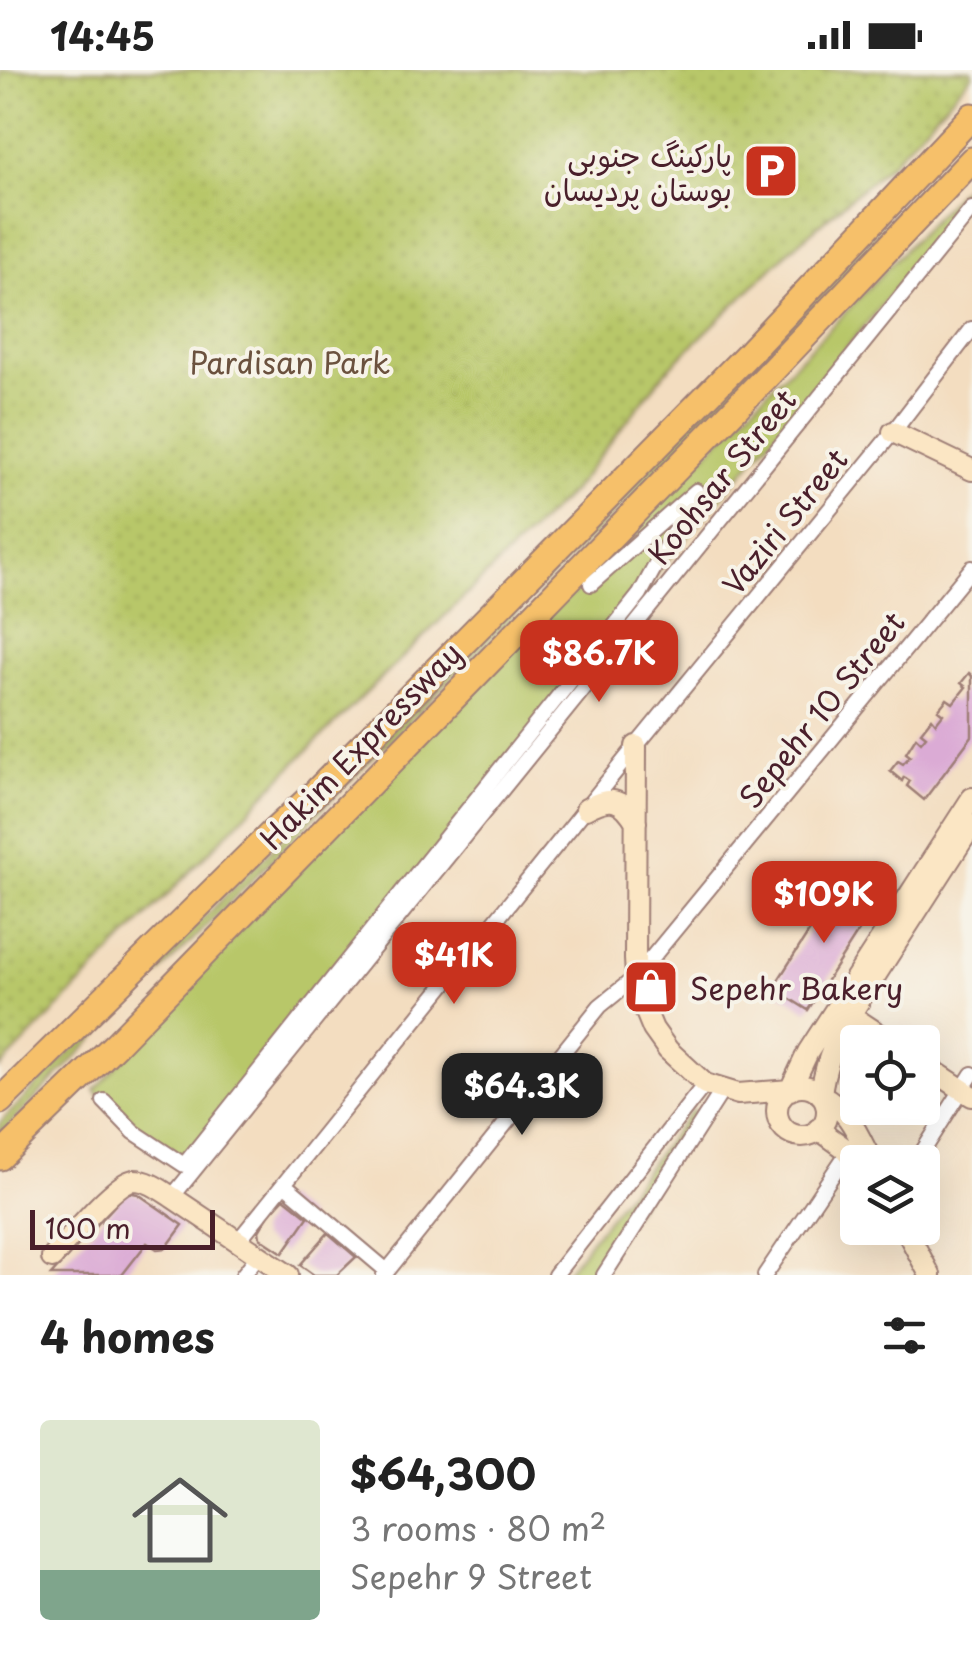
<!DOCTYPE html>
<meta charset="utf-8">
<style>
body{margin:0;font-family:"Playpen Sans","Playpen Sans Arabic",sans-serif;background:#f2f2f2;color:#222;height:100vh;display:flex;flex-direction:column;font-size:38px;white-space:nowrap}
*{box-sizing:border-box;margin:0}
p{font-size:32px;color:#767676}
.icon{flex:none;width:55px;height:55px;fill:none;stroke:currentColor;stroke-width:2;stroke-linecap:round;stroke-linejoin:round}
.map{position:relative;height:1205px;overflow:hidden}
.details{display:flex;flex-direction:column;background:#fff;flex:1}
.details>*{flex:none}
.tools{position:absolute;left:840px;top:955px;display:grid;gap:20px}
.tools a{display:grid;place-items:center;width:100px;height:100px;border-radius:10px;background:#fff;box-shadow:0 10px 40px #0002;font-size:50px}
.scale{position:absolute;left:30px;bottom:25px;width:185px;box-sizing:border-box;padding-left:10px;border:5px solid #4a1f2b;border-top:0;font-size:28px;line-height:35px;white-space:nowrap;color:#4a1f2b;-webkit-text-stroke:8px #f7f3e8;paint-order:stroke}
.price{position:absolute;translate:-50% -85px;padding:0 22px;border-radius:20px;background:#c8321e;color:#fff;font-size:32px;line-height:65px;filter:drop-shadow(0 2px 5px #0008)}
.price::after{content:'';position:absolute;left:50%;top:60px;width:30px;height:22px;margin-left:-15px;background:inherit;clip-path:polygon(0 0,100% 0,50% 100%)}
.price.selected{background:#222;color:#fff}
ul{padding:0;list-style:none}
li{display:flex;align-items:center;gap:30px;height:250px;padding:0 40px}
li span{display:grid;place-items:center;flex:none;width:280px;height:200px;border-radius:10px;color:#555}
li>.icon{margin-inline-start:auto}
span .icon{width:120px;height:120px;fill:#fffc;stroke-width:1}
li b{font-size:42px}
h2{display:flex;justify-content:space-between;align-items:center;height:120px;padding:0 40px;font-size:42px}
.status{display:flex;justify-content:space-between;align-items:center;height:70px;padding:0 50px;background:#fff;direction:ltr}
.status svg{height:28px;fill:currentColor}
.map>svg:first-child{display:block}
</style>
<div class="status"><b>14:45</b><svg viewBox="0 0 49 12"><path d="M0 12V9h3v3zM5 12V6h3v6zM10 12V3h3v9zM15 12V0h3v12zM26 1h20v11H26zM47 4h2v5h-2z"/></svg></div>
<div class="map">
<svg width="972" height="1205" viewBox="0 0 972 1205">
<defs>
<pattern id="park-dots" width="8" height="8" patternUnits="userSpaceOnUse" patternTransform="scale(2.5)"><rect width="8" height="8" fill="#b8c769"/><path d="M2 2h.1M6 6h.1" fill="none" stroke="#a0aa5b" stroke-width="1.8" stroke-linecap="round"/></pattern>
</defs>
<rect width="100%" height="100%" fill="#f7f3e8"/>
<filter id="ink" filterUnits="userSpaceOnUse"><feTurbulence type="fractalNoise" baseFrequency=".01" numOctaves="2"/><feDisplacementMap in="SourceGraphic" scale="20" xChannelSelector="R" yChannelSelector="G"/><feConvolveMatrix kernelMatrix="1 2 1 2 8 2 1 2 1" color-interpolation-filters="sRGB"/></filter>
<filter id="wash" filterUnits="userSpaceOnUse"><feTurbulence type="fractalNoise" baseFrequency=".0048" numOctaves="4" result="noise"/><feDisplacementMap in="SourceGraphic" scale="40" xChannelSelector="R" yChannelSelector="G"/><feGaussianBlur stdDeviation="2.25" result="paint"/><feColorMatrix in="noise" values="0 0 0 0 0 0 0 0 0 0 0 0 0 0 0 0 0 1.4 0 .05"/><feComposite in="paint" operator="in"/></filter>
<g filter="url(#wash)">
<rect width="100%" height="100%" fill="#f3ddc0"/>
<path fill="#b8c769" stroke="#81734a" stroke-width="2.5" d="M972 63V75L963 86 807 249 0 1064V1053L477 573Z
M970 110 943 160 808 325 653 508 191 1103 104 1031 95 1020 288 807 840 248Z
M692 1040 697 1045 592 1205H564Z"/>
<path fill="url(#park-dots)" stroke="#81734a" stroke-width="2.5" d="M0 0H972V5L891 93 791 179 667 300 573 420 300 688 0 998Z"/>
<g id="blocks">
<path fill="#dbabd5" d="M969 603 972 606V666L924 730 907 716 910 711 904 707 902 711 890 701 898 691 903 694 910 686 906 683 916 667 921 672 926 666 921 662 932 648 936 653 943 644 938 640 947 629 953 633 966 617 961 613Z
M841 812 876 834 808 940 773 918Z
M127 1122 138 1124 183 1155 166 1178 157 1179 147 1173 122 1205H51Z
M284 1128 308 1147 283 1183 260 1168 259 1161 269 1144Z
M328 1163 356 1187 337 1205H314L300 1195Z"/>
</g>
</g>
<g filter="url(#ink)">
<use href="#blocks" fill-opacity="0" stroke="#9e7e76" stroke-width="2.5"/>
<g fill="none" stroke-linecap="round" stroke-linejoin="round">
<g stroke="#9e7e76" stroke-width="18">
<path id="street" d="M104 1031 134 1062 184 1095 640 524 696 421 591 514
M916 1092 972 1004
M284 1114 387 1201
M172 1127 972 139
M238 1171 636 676 893 362 972 259
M243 1205 258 1186
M384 1205 600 936 636 907 972 498
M555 1205 705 1014
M604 1205 722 1021
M765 1205 848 1082"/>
</g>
<g stroke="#9e7e76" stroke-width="24">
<path id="secondary" d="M893 362 972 400
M636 676 635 889 636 907 646 942 653 959 668 980 705 1014 738 1024 790 1020 808 982 972 728
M586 739C610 726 621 727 636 752
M850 945 891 972
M922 993 972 1026
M777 1041a25 25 0 1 1 50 0a25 25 0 1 1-50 0Z
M818 1059 843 1077 858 1094
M872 1092C858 1065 849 1039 821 1025 824 995 835 970 850 945L972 755
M905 1158 930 1205
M52 1188C66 1172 116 1111 134 1110 148 1110 161 1120 172 1127L288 1205"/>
</g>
<g stroke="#9e7e76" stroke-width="29">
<path id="highway" d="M0 1031 272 763 312 726 745 287 972 46
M0 1087 116 974 766 307 972 90"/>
</g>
<use href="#street" stroke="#fff" stroke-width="14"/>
<use href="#secondary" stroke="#fbe6c4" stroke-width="20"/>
<use href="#highway" stroke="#f6c06b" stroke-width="25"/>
</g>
</g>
<defs>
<g id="parking-square" transform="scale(2.875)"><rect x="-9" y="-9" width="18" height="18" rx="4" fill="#c8321e" stroke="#f7f3e8"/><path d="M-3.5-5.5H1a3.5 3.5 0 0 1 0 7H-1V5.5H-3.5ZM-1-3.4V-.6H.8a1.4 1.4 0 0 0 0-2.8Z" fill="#fff"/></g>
<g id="shop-square" transform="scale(2.875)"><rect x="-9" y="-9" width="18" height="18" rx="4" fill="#c8321e" stroke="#f7f3e8"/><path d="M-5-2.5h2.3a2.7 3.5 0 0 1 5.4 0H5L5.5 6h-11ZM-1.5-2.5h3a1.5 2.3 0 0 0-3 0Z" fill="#fff"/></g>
</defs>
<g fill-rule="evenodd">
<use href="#parking-square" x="771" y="101"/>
<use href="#shop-square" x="651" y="917"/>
</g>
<g text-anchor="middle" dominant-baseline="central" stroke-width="8" stroke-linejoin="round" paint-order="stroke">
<g font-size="30" fill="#4a1f2b" stroke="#f7f3e8" text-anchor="end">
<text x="732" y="84">پارکینگ جنوبی<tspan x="732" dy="34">بوستان پردیسان</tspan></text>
<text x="690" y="917" text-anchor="start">Sepehr Bakery</text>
</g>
<g font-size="30" fill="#6b513e" stroke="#f7f3e8">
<text x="290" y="291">Pardisan Park</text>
</g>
<g font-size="30" fill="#4a1f2b" stroke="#f7f3e8">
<text transform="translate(721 406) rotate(-51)">Koohsar Street</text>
<text transform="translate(784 451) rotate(-51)">Vaziri Street</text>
<text transform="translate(821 639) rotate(-51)">Sepehr 10 Street</text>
<text transform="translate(360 675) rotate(-46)">Hakim Expressway</text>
</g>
</g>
</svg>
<div class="tools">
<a><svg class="icon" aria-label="locate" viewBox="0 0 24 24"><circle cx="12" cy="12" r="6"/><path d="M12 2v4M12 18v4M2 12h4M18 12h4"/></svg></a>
<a><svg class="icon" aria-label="layers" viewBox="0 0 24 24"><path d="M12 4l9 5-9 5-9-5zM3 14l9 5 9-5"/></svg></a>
</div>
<div class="scale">100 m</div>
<b class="price" style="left:599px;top:635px">$86.7K</b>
<b class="price" style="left:824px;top:876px">$109K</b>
<b class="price" style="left:454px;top:937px">$41K</b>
<b class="price selected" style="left:522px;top:1068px">$64.3K</b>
</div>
<section class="details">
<h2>4 homes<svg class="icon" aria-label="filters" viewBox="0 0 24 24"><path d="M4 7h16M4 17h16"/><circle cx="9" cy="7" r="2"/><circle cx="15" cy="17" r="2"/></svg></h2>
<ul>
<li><span style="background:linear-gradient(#dfe7d0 75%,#7fa58c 0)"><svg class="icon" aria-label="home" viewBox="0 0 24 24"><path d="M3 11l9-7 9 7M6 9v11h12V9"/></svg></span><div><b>$64,300</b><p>3 rooms · 80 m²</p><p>Sepehr 9 Street</p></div></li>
</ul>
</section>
